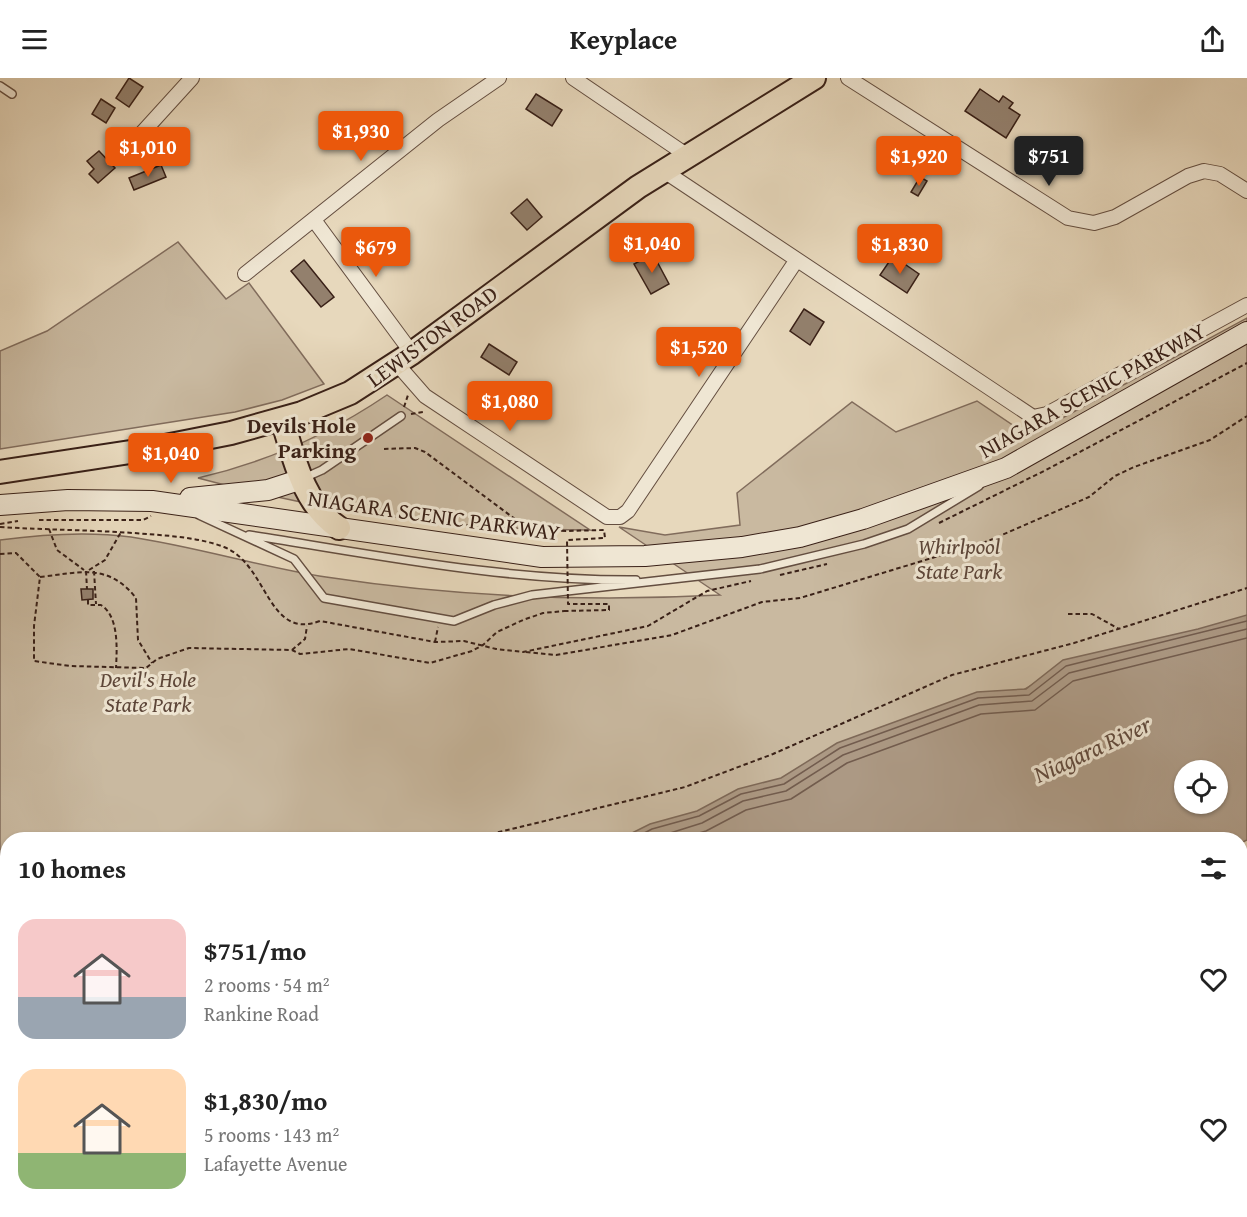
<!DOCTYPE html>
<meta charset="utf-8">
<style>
body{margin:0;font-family:"Gentium Book Plus",serif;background:#f6f6f6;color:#222;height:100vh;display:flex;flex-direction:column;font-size:22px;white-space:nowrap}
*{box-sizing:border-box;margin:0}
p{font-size:20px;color:#767676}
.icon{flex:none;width:33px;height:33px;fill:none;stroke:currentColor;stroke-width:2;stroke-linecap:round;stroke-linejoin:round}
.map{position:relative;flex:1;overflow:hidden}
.panel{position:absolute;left:0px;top:754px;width:1248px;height:386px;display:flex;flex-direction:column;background:#fff;border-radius:24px 24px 0 0;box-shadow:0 2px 4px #0004}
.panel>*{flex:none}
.tools{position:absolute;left:1174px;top:682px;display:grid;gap:12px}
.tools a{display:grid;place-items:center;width:54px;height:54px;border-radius:50%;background:#fff;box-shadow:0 2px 4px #0004;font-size:30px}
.price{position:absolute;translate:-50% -51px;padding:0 14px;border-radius:6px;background:#ea580c;color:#fff;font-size:20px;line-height:39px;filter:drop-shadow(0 2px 3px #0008)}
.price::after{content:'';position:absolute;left:50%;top:36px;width:18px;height:14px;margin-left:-9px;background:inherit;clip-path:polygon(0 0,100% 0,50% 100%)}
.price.selected{background:#222;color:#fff}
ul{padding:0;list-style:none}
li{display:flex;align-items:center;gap:18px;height:150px;padding:0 18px}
li span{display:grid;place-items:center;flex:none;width:168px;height:120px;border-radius:18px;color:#555}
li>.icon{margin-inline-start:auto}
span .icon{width:72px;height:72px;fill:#fffc;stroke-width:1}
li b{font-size:26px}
h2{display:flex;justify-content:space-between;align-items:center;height:72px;padding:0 18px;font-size:26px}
header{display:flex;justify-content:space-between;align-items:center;height:78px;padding:0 18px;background:#fff;font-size:27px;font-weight:700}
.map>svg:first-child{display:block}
</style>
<header><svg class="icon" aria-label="menu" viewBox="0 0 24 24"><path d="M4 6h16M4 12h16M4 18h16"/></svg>Keyplace<svg class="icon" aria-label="share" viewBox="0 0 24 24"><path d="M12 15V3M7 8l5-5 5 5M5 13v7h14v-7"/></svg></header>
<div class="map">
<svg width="1247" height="1139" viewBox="0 0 1247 1139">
<rect width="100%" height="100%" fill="#e7d8bc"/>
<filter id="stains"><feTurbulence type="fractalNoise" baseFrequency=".00333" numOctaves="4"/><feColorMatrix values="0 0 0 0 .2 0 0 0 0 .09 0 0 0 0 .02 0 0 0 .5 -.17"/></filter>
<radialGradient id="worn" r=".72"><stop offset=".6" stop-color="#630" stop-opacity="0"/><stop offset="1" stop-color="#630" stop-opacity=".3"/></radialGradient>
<path fill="#c9b9a0" stroke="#816c5c" stroke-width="1.5" d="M178 164 226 221 249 205 324 306 282 322 235 334 0 371V273L47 253Z
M1247 240V541L1060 591 1009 620 631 762H8L7 859H0V462C44 456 87 453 131 459 197 469 261 489 326 499 457 519 588 524 720 517L619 449 665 457 740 447 737 415 852 324 896 354 977 323 1029 358Z
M387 317 590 452C456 452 327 435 198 400 267 384 328 357 387 317Z"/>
<path fill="#ac9984" stroke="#7e6958" stroke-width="1.5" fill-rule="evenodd" d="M1247 537V762L1241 765 1240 762H618L650 746 697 733 738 711 781 700 837 665 977 614 1026 611 1063 582 1198 551ZM1185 693H1218V726H1185Z
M0 842H8V1132L653 1133 639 1139H0Z"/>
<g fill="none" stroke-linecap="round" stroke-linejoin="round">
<path stroke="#725c4e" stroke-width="1.5" d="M631 762 652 751 699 738 741 716 784 706 840 670 978 620 1029 617 1066 588 1247 543
M648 762 702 745 743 723 786 713 843 677 979 627 1032 623 1069 595 1247 551
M675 762 706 753 746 732 791 721 847 685 981 636 1035 632 1073 603 1247 560"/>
</g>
<path fill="#93806d" stroke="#392017" stroke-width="1.5" d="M129 0 143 9 129 29 116 20Z
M980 11 999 24 1003 18 1013 25 1009 30 1020 37 1006 60 965 33Z
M536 16 562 32 552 48 526 31Z
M101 21 115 30 106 45 92 36Z
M99 73 115 90 98 105 89 96 94 91 87 83Z
M161 87 166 99 134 112 129 100Z
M920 99 927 103 918 118 911 114Z
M527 121 542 139 527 152 511 135Z
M653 176 669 206 651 216 634 186Z
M893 178 919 196 907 215 880 197Z
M304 182 334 219 321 229 291 193Z
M804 231 824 244 810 267 790 253Z
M489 266 517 284 509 297 481 279Z
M81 511H93V521L82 522Z"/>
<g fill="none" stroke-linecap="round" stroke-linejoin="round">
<g stroke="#644e40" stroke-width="10">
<path id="service" d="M0 8 12 16
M304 400 322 392 401 338
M199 437 294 481 324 520 454 543 494 527 532 517 760 491 864 466 908 451 979 408
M249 457C378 477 505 503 636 502"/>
</g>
<g stroke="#644e40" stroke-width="16">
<path id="minor" d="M573 0 688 78
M848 0 1068 140 1094 145 1115 139 1188 98 1204 93 1220 96 1247 113
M132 66 192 0
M664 93 1033 339 1047 336 1247 227
M314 142 412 275
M245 196 438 42 499 0
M397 286 425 318 607 439H620L628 433 796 183"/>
</g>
<g stroke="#392017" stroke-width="22">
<path id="secondary" d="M190 420 268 412 302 401
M0 427 68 422 152 423 542 479 645 478 742 469 800 459 863 441 1006 390 1247 254"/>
</g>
<g stroke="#392017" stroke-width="26">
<path id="primary" d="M282 341C294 380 303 426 339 450
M0 394 150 371 231 355 302 335 350 315 412 275 638 109 814 0"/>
</g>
<path stroke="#392017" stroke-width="2" stroke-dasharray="4.5 3" stroke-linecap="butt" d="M404 329 408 317
M411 336 423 334
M384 371 415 370 425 374 519 444 537 451 565 453
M39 442H143L151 438
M939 445 1046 392 1247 285
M0 446 18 443
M0 449C49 452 98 452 147 456 173 458 200 460 224 469 268 486 267 563 320 543L435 564 464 563 496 571 523 574 648 548 707 513 751 503
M49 451 57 472 84 492
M0 476 16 475 40 499 34 548V583L70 588 146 590 157 581 189 570 292 572 300 576 349 571 430 585 472 573 483 567 497 554 523 542 543 535 564 533
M89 492 105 482 121 454
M86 493 87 511
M94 493 96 526
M780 497 827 486
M40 499C78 495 108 484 136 520L138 562 152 585
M88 522V527H101C119 538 117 571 116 590
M1068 536H1092L1119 551
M435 564 438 549
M292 572 305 561 307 548
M526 574 556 577 672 557 762 524 800 520 988 463 1089 419 1115 398 1134 389 1210 362 1247 338
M446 762 495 755 685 709 773 676 952 597 1074 565 1247 510
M0 795 8 794
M1240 823 1247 820
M0 824 8 831
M0 849 8 833
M0 850 3 857
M1240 853 1247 860
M730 1139 735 1132"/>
<use href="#service" stroke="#efe6d3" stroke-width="7"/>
<use href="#minor" stroke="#efe6d3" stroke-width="14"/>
<use href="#secondary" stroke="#efe6d3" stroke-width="20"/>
<use href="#primary" stroke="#e7d8bc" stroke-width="22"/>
<path stroke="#392017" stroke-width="2" stroke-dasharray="4.5 3" stroke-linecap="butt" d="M564 533 609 532V526H568L567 462 605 460 604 452 565 453"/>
</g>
<circle fill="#8f2418" stroke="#efe6d3" stroke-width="2" cx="368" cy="360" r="6"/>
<g text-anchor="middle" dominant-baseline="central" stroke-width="6" stroke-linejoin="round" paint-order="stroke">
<g font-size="22" fill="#392017" stroke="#efe6d3">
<text transform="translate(432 258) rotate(-36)">LEWISTON ROAD</text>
<text transform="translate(1092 312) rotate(-29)">NIAGARA SCENIC PARKWAY</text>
<text transform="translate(434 437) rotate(8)">NIAGARA SCENIC PARKWAY</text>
</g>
<g font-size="22" font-weight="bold" fill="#392017" stroke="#efe6d3" text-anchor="end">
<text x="356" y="347">Devils Hole<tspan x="356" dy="25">Parking</tspan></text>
</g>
<g font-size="22" font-style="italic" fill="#5d4639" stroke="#efe6d3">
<text x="959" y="468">Whirlpool<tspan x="959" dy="25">State Park</tspan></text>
<text x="148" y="601">Devil's Hole<tspan x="148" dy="25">State Park</tspan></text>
</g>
<g font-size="24" font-style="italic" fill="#614a3d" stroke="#efe6d3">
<text transform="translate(1092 671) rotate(-25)">Niagara River</text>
</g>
</g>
<rect width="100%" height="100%" filter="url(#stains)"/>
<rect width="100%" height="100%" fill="url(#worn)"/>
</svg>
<div class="tools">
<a><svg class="icon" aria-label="locate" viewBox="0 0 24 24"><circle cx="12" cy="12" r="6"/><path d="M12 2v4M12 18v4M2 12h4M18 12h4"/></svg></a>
</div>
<b class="price" style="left:361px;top:84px">$1,930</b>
<b class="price" style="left:148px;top:100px">$1,010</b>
<b class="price" style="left:919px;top:109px">$1,920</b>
<b class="price selected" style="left:1049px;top:109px">$751</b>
<b class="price" style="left:652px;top:196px">$1,040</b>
<b class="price" style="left:900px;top:197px">$1,830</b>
<b class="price" style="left:376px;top:200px">$679</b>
<b class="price" style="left:699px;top:300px">$1,520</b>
<b class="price" style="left:510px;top:354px">$1,080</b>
<b class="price" style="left:171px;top:406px">$1,040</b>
<section class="panel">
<h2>10 homes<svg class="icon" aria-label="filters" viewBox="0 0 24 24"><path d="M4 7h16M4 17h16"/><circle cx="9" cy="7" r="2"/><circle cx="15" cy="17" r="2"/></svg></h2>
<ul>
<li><span style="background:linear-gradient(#f6c9c9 65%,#9aa5b1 0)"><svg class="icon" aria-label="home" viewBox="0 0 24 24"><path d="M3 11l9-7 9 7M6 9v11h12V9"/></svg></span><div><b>$751/mo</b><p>2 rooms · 54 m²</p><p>Rankine Road</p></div><svg class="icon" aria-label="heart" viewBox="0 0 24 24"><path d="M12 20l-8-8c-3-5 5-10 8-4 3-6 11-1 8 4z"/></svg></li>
<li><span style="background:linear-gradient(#ffd9b3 70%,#8fb573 0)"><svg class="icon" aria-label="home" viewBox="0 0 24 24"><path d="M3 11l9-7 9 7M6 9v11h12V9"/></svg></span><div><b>$1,830/mo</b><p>5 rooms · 143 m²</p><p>Lafayette Avenue</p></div><svg class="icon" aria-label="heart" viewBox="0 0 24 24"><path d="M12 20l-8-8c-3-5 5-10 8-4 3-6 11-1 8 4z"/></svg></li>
</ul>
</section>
</div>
